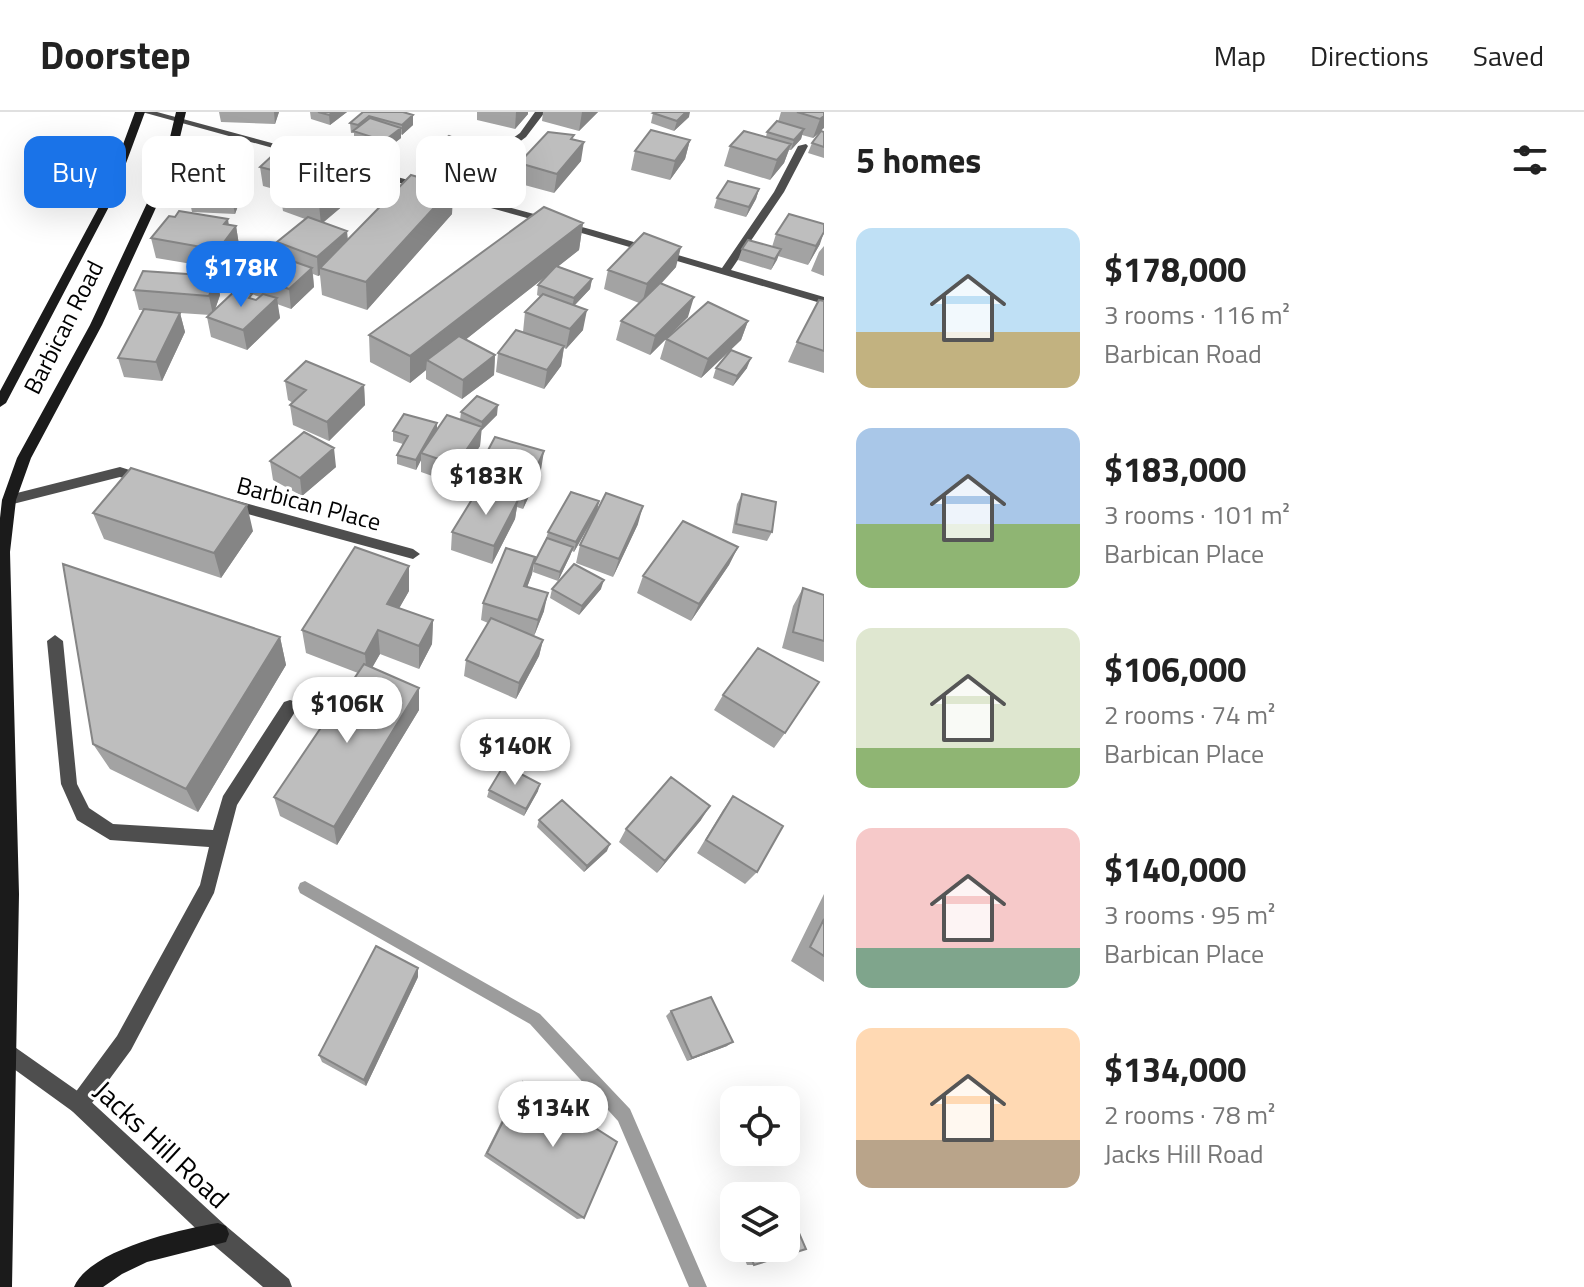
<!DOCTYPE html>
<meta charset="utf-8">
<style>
body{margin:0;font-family:"Titillium Web",sans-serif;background:#f2f2f2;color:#222;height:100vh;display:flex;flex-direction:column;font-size:30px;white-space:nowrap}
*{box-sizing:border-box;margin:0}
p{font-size:26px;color:#767676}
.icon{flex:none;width:44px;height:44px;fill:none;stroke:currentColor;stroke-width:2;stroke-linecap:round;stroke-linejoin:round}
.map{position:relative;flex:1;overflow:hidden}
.sheet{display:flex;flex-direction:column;background:#fff;width:760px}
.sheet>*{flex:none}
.banner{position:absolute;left:24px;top:24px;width:680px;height:72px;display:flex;gap:16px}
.buttons{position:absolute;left:720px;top:974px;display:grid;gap:16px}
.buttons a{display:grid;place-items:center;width:80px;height:80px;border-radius:16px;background:#fff;box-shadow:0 8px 32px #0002;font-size:40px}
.price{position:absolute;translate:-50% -68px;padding:0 18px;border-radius:28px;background:#fff;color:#222;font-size:26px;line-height:52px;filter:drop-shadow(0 2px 4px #0008)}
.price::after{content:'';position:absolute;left:50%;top:48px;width:24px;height:18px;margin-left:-12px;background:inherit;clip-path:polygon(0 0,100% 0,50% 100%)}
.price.on{background:#1a73e8;color:#fff}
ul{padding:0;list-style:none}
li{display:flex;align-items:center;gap:24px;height:200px;padding:0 32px}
li span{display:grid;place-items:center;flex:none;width:224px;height:160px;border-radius:16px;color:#555}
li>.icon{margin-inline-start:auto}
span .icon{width:96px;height:96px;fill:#fffc;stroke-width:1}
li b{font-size:34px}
h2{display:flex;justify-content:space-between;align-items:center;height:96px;padding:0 32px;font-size:34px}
.chip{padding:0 28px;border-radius:16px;background:#fff;box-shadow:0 8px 32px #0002;font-size:28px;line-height:72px}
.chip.on{background:#1a73e8;color:#fff}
header{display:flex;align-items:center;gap:48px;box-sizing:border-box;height:112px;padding:0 40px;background:#fff;border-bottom:2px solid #e0e0e0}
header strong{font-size:38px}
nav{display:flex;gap:44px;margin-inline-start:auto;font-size:28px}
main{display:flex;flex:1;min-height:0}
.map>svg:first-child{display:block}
</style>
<header>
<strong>Doorstep</strong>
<nav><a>Map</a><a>Directions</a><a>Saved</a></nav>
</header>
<main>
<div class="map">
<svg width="824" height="1175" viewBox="0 0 824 1175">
<rect width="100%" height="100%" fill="#fff"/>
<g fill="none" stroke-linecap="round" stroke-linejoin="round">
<path fill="#9c9c9c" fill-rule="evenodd" d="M305 769 540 902 630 997 707 1175H689L618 1009 530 912 300 781 298 776 300 771Z"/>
<path fill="#4e4e4e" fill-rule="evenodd" d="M535 0H545L526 25 448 84H440V80L520 21Z
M55 523 63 529 77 672 89 696 113 712 213 718 223 684 284 590 290 588 296 590 298 595 237 693 214 781 131 938 86 999 79 1002 72 999 69 992 72 985 117 924 200 773 209 735 110 728 77 708 61 672 47 529Z"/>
<path fill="#4e4e4e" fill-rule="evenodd" d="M142 0H157L593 118 722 156 774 80 798 34 806 32 808 34 784 80 731 158 824 185V192L585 122Z
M120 355 152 365 154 368 147 373 120 365 9 393 2 388 9 383Z
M227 386 413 437 420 442 413 447 222 395 220 391Z"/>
<path fill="#4e4e4e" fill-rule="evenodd" d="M9 931 86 985 226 1114 289 1167 292 1175H263L210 1130 72 999 7 952 0 954V934Z"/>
<path fill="#1b1b1b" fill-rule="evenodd" d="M135 0H145L112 89 6 291 0 295V279L102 89Z
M176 0H186L172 59 154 100 102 213 31 346 16 388 10 440 19 782 12 1175H0V406L2 388 17 346 90 213 162 59Z
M218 1111 226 1114 229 1122 226 1130 147 1150 122 1162 103 1175H74C89 1138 181 1117 218 1111Z"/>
</g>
<path fill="#a3a3a3" d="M219 0H279L275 12 221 10Z
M310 0H347L330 13 311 7Z
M363 0 413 13 402 23 401 22V26L384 39 354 28V21H351L350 11Z
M477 0H528V2L515 17 477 8Z
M543 0H598L579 19 542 9Z
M781 0H824L821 19 824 20V46L808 41 812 31 820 20 813 26 802 23 801 27 791 38H789L784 51 770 68 724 54 730 34 766 25 767 20 778 10Z
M653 1 689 5 674 19 651 11Z
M573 27 581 49 554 81 517 71 519 51Z
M690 28 685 47 670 68 631 58 635 39Z
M436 33 473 34V44L460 53 436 43Z
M315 35 317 54 309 62 345 92 324 110 348 127 453 75 452 102 367 198 322 183 320 163 318 164 313 162 314 175 291 197 277 192 280 206 247 238 211 225 207 205 210 203 180 201 185 220 162 269 124 265 118 246 143 198H139L134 178 216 164 220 183 215 198 253 187 256 188 260 185 243 179 240 159 279 144 277 130 305 107 283 99 280 80 281 79 263 74 260 55Z
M242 55 245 75 235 102 192 100 188 81Z
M759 77 756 87 746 105 714 96 717 86Z
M583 111 579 138 558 154 592 167 590 177 574 194 583 218 566 237 564 236 561 254 544 277 496 260 498 241 523 220 525 200 541 185 537 183 538 173 549 162 466 227 495 243 494 263 462 287 426 267V258L410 271 370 250 369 223Z
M228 112 236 114 239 133 222 157 156 146 151 126Z
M776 122 820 132 808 153 778 144 771 158 738 148 742 137 772 135Z
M824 134V164L811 159 819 140Z
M676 155 661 172 688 205 650 243 616 228 621 209 639 191 604 177 608 158Z
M824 189V261L788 250 797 230Z
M748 209 741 228 701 266 660 247 666 227Z
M716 256H747L733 274 713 266Z
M285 269 364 273 365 293 329 329 293 313 290 293 293 291 288 288Z
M461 300 497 303 481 319 480 334 455 372 421 360V348L416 358 397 352V343L403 332 393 329V319L437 311V318L460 308Z
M270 349 336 355 302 384 273 368Z
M541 358 523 397 517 395 515 407 492 452 451 438 452 420 475 382H473L475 363Z
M742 382 772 420 767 429 732 421 737 392Z
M599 389 597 399 574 440 572 439 570 444 558 469 533 460 534 451 546 427 548 420Z
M93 401 253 419 221 466 104 427Z
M638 412 613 465 576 451 580 433Z
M738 435 729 453 691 509 637 481 643 464Z
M535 445 532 462 527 475 544 499 534 524 543 528 539 544 516 587 464 564 466 548 488 511 481 508 483 491Z
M803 476 824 483V550L782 536 793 494Z
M552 477H601L579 503 550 486Z
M409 479 399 496 433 508 432 532 419 557 380 542 372 555 419 598 337 733 280 704 274 685 358 561 306 541 302 518Z
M280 525 286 553 198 700 110 657 93 632Z
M723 583 785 621 774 636 714 598Z
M489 678 538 679 524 704 487 685Z
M733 684 757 760 745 772 697 741 723 698Z
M539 708 607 739 584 760 537 715Z
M701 708 657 761 619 730 626 717Z
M824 782V870L791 849Z
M418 865 366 974 322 950 319 943Z
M671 899 727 934 687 949 666 904Z
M523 970 584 1106 577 1107 484 1044 518 976Z
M734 1104V1121L728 1106Z
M740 1136H786L754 1153H747Z"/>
<path fill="#858585" d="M274 0H279L275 12Z
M333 0H347L330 13 329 3Z
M516 0H528V2L515 17Z
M582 0H598L579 19Z
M686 0H690L689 5 674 19 677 9Z
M413 3V13L402 23V13Z
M824 4V16L813 26 820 7Z
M401 16V26L384 39V29Z
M804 17 801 27 791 38 794 28Z
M690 28 685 47 670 68 675 49Z
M584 30 581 49 554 81 557 62Z
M791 32 784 51 770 68 777 48Z
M473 34V44L460 53 461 43Z
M315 35 317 54 289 81 287 62Z
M242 55 245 75 235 102 231 83Z
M343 73 345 92 321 112 319 93Z
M453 75 452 102 367 198 366 170Z
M759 77 756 87 746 105 749 95Z
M228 107 230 121 236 114 239 133 222 157 218 138 224 112Z
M583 111 579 138 435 252 427 248 426 258 410 271V244Z
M347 119 349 138 320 156V163L318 164 317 145Z
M824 120 820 132 808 153 816 134Z
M681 135 676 155 642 192 647 172Z
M781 137 777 148 771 158 775 147Z
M312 156 314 175 291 197 289 177Z
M216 164 220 183 213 203 209 184Z
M592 167 590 177 572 196 574 186Z
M694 185 688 205 650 243 655 224Z
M277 186 280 206 247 238 243 218Z
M587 198 583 218 566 237 570 217Z
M180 201 185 220 162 269 156 250Z
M748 209 741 228 701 266 708 247Z
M564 234 561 254 544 277 547 258Z
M495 243 494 263 462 287 463 268Z
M751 246 747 256 733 274 737 264Z
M364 273 365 293 329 329 327 310Z
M498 293 497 303 481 319 482 310Z
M437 311V321L421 341V348L416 358V348Z
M482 315 480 334 455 372 456 353Z
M334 336 336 355 302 384 300 366Z
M544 339 541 358 523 397 526 378Z
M518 388 515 407 492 452 494 434Z
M599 389 597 399 574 440 576 430Z
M247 393 253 419 221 466 214 441Z
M643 394 638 412 613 465 619 447Z
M573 435 570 444 558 469 560 460Z
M738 435 729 453 691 509 699 492Z
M535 445 532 462 521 492 524 474Z
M409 454V479L388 516 387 492Z
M604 468 601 477 579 503 582 494Z
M548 481 544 499 534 524 538 508Z
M433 508 432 532 419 557V534Z
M378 518 380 542 367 565 365 542Z
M280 525 286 553 198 700 186 677Z
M543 528 539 544 516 587 519 571Z
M419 576V598L337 733 334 715Z
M540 672 538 679 524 704 526 697Z
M710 694 701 708 657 761 665 749Z
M610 732 607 739 584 760 587 754Z
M418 856V865L366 974 364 968Z
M733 930 727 934 687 949 692 946Z"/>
<path fill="#bebebe" stroke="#858585" stroke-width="2" d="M318 0H333L329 3Z
M363 0H403L413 3 402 13 369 4 358 13 350 11Z
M655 0H686L677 9 653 1Z
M797 0H824V4L820 7Z
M370 6 401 16 384 29 353 19Z
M777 9 804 17 794 28 767 20Z
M651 18 690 28 675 49 635 39Z
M744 19 791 32 777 48 730 34Z
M821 19 824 20V35L812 31Z
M548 20 574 23 571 27 584 30 557 62 519 51Z
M449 24 473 34 461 43 436 33Z
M289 28 315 35 287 62 260 55Z
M200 53 242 55 231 83 188 81Z
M305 60 343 73 319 93 280 80Z
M411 63 453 75 366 170 320 156Z
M728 69 759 77 749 95 717 86Z
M544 95 583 111 410 244 369 223Z
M179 99 228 107 224 112 236 114 218 138 151 126 169 104 175 105Z
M789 102 824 112V120L816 134 776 122Z
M308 105 347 119 317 145 277 130Z
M644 121 681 135 647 172 608 158Z
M748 128 781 137 775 147 742 137Z
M264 139 312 156 289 177 240 159Z
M556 154 592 167 574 186 538 173Z
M143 159 216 164 209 184 134 178Z
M660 171 694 185 655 224 621 209Z
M237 177 252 182 249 186 256 188 263 182 277 186 243 218 207 205Z
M543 182 587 198 570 217 525 200Z
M819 188 824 189V239L797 230Z
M708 190 748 209 708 247 666 227Z
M144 197 180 201 156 250 118 246Z
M516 218 564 234 547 258 498 241Z
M459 224 495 243 463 268 427 248Z
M731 238 751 246 737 264 716 256Z
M306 249 364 273 327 310 290 293 306 278 285 269Z
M477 284 498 293 482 310 461 300Z
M404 302 437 311 416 348 397 343 408 324 393 319Z
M447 303 482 315 456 353 421 341Z
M304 320 334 336 300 366 270 349Z
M495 325 544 339 526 378 475 363Z
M131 356 247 393 214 441 93 401Z
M479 376 518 388 494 434 452 420Z
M571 380 599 389 576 430 548 420Z
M606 381 643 394 619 447 580 433Z
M742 382 776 390 772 420 736 412Z
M683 409 738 435 699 492 643 464Z
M547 426 573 435 560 460 534 451Z
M355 435 409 454 387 492 433 508 419 534 378 518 365 542 302 518Z
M506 436 535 445 524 474 548 481 538 508 483 491Z
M63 452 280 525 186 677 93 632Z
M574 452 604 468 582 494 552 477Z
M803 476 824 483V529L793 520Z
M491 506 543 528 519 571 466 548Z
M758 536 819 570 785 621 723 583Z
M364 552 419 576 334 715 274 685Z
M504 653 540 672 526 697 489 678Z
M671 665 710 694 665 749 626 717Z
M733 684 783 714 757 760 706 728Z
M562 688 610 732 587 754 539 708Z
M824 807V844L810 835Z
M376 834 418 856 364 968 319 943Z
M711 885 733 930 692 946 671 899Z
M523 970 617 1030 584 1106 487 1041Z
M786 1091 806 1137 754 1153 747 1136H786Z"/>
<g text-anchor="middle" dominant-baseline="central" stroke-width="6" stroke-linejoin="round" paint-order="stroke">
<g font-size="24" fill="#000" stroke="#fff">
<text transform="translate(63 215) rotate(-63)">Barbican Road</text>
<text transform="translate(309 391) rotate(15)">Barbican Place</text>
</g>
<g font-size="28" fill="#000" stroke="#fff">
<text transform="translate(162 1032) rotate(43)">Jacks Hill Road</text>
</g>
</g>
</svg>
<div class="buttons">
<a><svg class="icon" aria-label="locate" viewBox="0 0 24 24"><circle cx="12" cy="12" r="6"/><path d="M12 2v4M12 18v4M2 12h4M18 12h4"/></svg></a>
<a><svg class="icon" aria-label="layers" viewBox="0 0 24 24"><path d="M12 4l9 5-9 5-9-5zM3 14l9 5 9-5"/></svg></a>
</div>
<b class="price on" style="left:241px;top:197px">$178K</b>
<b class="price" style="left:486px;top:405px">$183K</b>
<b class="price" style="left:347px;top:633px">$106K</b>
<b class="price" style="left:515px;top:675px">$140K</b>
<b class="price" style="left:553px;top:1037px">$134K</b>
<div class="banner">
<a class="chip on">Buy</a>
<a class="chip">Rent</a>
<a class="chip">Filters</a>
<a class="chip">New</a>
</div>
</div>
<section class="sheet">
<h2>5 homes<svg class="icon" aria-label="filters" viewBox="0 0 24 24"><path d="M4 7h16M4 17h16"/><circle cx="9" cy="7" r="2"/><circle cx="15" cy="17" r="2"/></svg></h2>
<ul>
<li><span style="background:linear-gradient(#bfe0f5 65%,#c2b280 0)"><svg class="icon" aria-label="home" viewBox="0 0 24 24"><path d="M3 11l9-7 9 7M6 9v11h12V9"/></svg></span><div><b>$178,000</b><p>3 rooms · 116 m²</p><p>Barbican Road</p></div></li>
<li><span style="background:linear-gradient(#a9c7e8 60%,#8fb573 0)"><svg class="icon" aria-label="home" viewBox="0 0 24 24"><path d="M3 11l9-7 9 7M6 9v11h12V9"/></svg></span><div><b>$183,000</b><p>3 rooms · 101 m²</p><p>Barbican Place</p></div></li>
<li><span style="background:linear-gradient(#dfe7d0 75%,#8fb573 0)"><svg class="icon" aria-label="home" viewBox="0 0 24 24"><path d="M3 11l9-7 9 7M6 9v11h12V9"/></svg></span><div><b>$106,000</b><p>2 rooms · 74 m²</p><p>Barbican Place</p></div></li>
<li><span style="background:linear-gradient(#f6c9c9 75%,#7fa58c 0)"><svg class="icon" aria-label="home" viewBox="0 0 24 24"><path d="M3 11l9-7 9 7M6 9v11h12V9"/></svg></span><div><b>$140,000</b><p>3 rooms · 95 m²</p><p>Barbican Place</p></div></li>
<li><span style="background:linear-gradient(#ffd9b3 70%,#b9a48a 0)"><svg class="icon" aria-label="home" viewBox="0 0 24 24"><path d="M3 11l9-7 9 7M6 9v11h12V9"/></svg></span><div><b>$134,000</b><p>2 rooms · 78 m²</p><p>Jacks Hill Road</p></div></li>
</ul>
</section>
</main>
